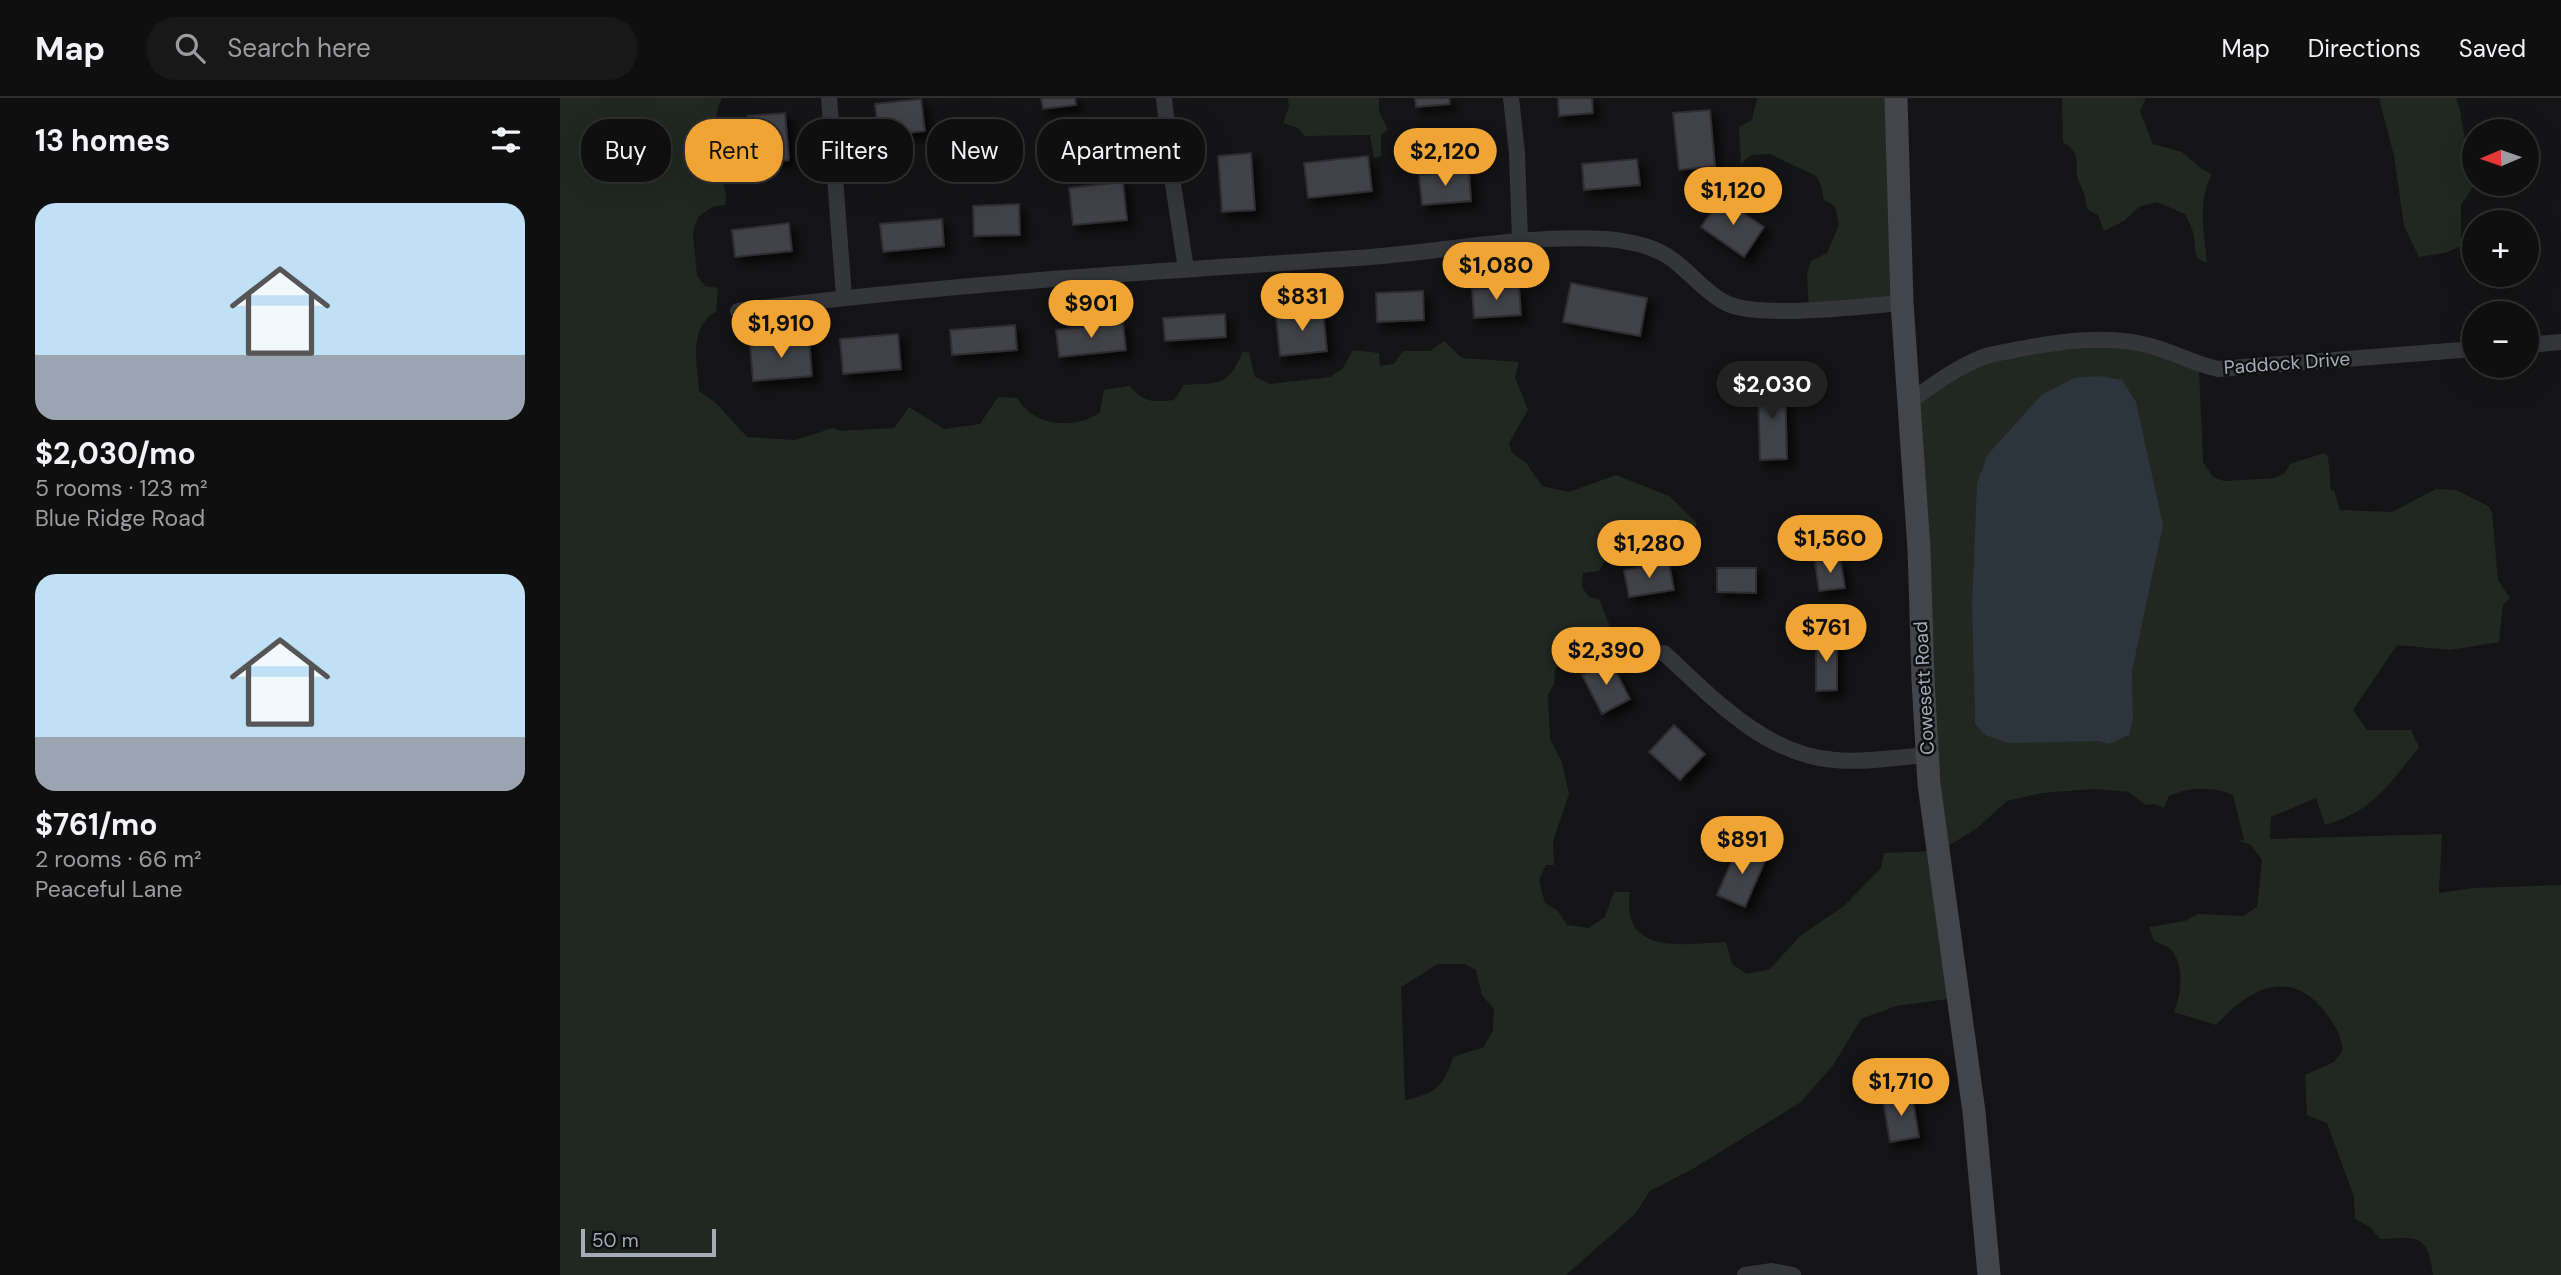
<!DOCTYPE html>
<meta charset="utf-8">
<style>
body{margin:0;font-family:"DM Sans",sans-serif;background:#181819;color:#f1f3f6;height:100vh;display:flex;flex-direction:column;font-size:26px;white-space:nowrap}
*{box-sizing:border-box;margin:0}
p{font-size:23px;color:#9b9c9f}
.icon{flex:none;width:38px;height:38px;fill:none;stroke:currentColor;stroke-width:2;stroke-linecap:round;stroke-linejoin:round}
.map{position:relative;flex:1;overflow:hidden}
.panel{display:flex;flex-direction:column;background:#0f0f10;width:560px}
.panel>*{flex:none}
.hud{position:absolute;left:21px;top:21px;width:665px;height:63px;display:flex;gap:14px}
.needle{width:46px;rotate:268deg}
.buttons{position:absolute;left:1902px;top:21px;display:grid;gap:14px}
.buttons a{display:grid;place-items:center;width:77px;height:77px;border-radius:50%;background:#0f0f10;box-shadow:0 7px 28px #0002,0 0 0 2px #2f2f30;font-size:35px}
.scale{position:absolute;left:21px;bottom:18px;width:135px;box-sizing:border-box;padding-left:7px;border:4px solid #a6acb6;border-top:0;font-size:19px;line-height:24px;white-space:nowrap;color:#a6acb6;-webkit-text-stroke:5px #0f0f11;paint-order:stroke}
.price{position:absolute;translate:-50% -60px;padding:0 16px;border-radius:24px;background:#efa433;color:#111;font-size:23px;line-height:46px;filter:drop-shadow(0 2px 4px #0008)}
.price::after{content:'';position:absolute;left:50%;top:42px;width:21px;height:16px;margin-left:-10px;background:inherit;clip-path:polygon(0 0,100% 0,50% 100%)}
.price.current{background:#222;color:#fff}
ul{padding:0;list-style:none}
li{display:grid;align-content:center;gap:14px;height:371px;padding:0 35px}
li span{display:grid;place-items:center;height:217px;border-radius:21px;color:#555}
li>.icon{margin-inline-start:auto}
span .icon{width:126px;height:126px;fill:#fffc;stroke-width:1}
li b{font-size:30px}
h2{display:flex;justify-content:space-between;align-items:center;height:84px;padding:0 35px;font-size:30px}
.pill{padding:0 24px;border-radius:28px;background:#0f0f10;box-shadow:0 7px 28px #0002,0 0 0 2px #2f2f30;font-size:24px;line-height:63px}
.pill.current{background:#efa433;color:#111}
header{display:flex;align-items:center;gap:42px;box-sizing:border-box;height:98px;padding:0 35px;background:#0f0f10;border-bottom:2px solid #2f2f30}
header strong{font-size:33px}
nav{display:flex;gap:38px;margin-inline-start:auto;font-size:24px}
.search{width:490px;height:63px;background:#181819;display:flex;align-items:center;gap:18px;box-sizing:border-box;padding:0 24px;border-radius:28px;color:#9b9c9f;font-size:26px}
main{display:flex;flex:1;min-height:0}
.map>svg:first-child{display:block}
</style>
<header>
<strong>Map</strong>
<div class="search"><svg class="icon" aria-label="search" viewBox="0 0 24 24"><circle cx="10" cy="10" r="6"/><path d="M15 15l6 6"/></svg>Search here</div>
<nav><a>Map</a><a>Directions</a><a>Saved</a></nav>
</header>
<main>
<section class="panel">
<h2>13 homes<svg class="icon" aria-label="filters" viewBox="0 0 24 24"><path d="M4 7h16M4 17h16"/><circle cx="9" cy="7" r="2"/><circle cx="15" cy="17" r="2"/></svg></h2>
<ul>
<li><span style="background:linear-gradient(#bfe0f5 70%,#9aa5b1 0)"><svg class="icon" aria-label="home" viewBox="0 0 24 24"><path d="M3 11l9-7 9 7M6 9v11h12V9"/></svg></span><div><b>$2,030/mo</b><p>5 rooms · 123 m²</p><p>Blue Ridge Road</p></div></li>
<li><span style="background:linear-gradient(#bfe0f5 75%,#9aa5b1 0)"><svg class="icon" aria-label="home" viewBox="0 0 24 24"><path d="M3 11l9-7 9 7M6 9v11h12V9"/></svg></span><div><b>$761/mo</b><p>2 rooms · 66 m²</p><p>Peaceful Lane</p></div></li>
</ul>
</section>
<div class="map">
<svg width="2001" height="1177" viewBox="0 0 2001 1177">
<defs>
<filter id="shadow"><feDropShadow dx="6" dy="6" stdDeviation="3.5" flood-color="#0009"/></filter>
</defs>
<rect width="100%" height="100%" fill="#141416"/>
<path fill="#202821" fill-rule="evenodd" d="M0 0H162C152 17 155 56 159 76 163 91 168 88 165 107L152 109 138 119 133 134 137 178 145 188 158 190 156 214C128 229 137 267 139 293L156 305 187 339 235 342 273 330 280 333 334 330 349 309 384 331 420 326 438 299 457 300C473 328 515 333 540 314L544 292 569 288C586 305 591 304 614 302L624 287C661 284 667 290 683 253L689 255 695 279 710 286 770 279 783 270 793 252 819 255 820 268 834 266 843 253H870L884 243 902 260 959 264 955 279 968 312 949 345 952 355 966 365 982 388 1009 394 1056 377 1109 398 1137 425 1134 431 1133 456 1119 443H1077L1066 448 1060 459 1044 464 1039 473 1023 475 1022 489 1029 499 1039 501 1052 533 1003 558 995 572 994 586 988 597 990 641 1002 665 1009 696 993 743 994 767H986L979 782 985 805 998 813 1007 827 1029 830 1045 819 1054 794H1070C1060 858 1124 846 1166 844L1172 866 1187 876 1210 871 1240 838 1284 808 1321 770 1324 755 1374 753 1350 301 1424 259 1569 244 1639 270 1643 364 1653 379 1664 383 1715 380 1725 375 1730 366 1764 355 1768 358 1771 393 1774 392 1780 412 1832 414 1876 391 1896 392 1928 408 1932 414 1938 482 1950 500 1943 507 1939 544 1890 552 1837 547 1793 612 1807 632H1851L1859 649C1829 687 1813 713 1765 727L1756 700 1711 719 1710 741 1882 736 1879 795 1914 790 2001 787V1177H1873C1868 1135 1858 1139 1820 1141L1810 1129 1795 1121 1794 1099 1767 1025 1747 1017 1745 977 1774 964 1783 952C1780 935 1775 927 1765 914 1729 867 1688 892 1656 927L1614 914C1621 897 1626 865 1609 850 1605 847 1598 845 1594 843L1589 829 1625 823 1638 816 1683 818 1697 809 1702 762 1691 747 1679 743 1684 742 1673 697C1653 688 1628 689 1609 698L1604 710 1594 706 1585 707 1569 694 1535 691 1482 695 1447 703 1417 730 1387 749 1395 900 1336 908 1301 921 1274 966 1241 1004 1131 1072 1090 1093 1075 1116 1006 1177H0ZM1514 280 1572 573 1573 621 1549 646 1538 643 1425 637 1415 626 1413 504 1428 356 1481 297ZM878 866H905L916 872 922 897 934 911 933 932 924 949 893 959C883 990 876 995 845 1002L841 889Z
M728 0H819V13L828 32 821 36V58L814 60 810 37 745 38 738 30 723 25 729 9Z
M1197 0H1335L1341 198 1249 210 1247 176 1251 163 1267 155 1279 127 1275 108 1264 102 1261 87 1256 78 1210 56 1191 57 1181 66 1179 29 1192 22Z
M1502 0H1586L1580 13 1593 46 1622 54 1642 71 1652 76C1637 104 1644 134 1647 165 1630 160 1637 148 1633 134 1631 128 1628 122 1625 116L1597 104 1579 109 1564 123 1544 133 1538 117 1527 111C1526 99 1524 95 1519 84 1511 66 1526 60 1503 44Z
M1819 0H1896L1900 12 1906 47 1914 59 1915 86 1901 107V148L1885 155 1859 159 1844 128 1834 58Z"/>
<path fill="#2c353b" d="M1540 278 1562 282 1576 304 1603 427 1572 573 1573 621 1569 637 1549 646 1538 643 1449 645 1425 637 1415 626 1412 505 1417 385 1428 356 1481 297 1514 280Z"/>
<path fill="#404246" stroke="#2e2e32" stroke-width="2" filter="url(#shadow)" d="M481 0H515L516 7 483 11Z
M855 0H889L890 6 856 9Z
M998 0H1032L1033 15 999 18Z
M361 1 365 33 319 39 315 6Z
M1150 12 1155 68 1119 72 1113 15Z
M225 15 229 62 192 66 188 18Z
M691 55 695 112 662 114 658 58Z
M808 58 812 93 748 100 744 65Z
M1077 61 1080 87 1024 92 1022 66Z
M909 73 911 103 862 107 859 77Z
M563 84 567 122 513 127 509 90Z
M1161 100 1204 129 1184 159 1141 129Z
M459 106 460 137 414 138 413 108Z
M382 121 384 148 323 154 320 126Z
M229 125 232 153 175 159 172 132Z
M1011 185 1087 200 1080 238 1003 224Z
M959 189 961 217 914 220 912 191Z
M863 193 864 222 817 224 816 195Z
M763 213 767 253 720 258 716 218Z
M665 216 666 239 605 243 603 220Z
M563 225 566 252 499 259 496 232Z
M455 227 457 252 392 257 390 232Z
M338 236 341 271 283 276 280 241Z
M249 240 252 278 193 283 190 245Z
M1225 285 1227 361 1200 362 1198 286Z
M1280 460 1285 490 1259 493 1255 463Z
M1109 465 1114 492 1069 499 1064 472Z
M1157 470H1196V495L1157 494Z
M1277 540V592L1256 593V541Z
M1050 562 1070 601 1042 616 1022 577Z
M1114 627 1145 656 1120 682 1089 654Z
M1179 746 1207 758 1185 809 1157 797Z
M1352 997 1359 1039 1330 1044 1323 1002Z"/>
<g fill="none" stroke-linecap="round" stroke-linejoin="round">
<path stroke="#35363a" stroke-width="16" d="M269 0 284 199
M604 0 613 86 626 171
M951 0 957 55 960 142
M178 213C383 186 590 174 796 160 879 155 962 136 1046 141 1061 142 1084 146 1098 153 1123 164 1140 191 1164 204 1195 222 1303 208 1342 205
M1967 247 2001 244
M1349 304C1373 287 1395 270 1423 259 1434 255 1447 254 1459 251 1502 243 1545 237 1587 247 1612 253 1634 266 1658 271L1914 251
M1104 555C1153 600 1205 657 1275 662 1305 665 1338 659 1368 657
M1185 1177 1212 1173 1233 1177"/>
<path stroke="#43454a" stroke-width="23" d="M1336 0 1342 205 1359 451 1363 582 1369 686 1414 1014 1429 1177"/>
</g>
<g text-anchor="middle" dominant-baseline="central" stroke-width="5" stroke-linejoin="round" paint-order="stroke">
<g font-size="19" fill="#a6acb6" stroke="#0f0f11">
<text transform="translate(1727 265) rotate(-4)">Paddock Drive</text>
<text transform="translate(1364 590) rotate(-93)">Cowesett Road</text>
</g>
</g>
</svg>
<div class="buttons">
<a><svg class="needle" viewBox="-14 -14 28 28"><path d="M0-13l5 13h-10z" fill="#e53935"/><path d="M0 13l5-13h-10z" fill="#9b9c9f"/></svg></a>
<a>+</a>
<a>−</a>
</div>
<div class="scale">50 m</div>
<b class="price" style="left:885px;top:90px">$2,120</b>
<b class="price" style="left:1173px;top:129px">$1,120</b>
<b class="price" style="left:936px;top:204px">$1,080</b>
<b class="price" style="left:742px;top:235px">$831</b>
<b class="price" style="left:531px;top:242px">$901</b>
<b class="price" style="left:221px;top:262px">$1,910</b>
<b class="price current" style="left:1212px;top:323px">$2,030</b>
<b class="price" style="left:1270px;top:477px">$1,560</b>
<b class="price" style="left:1089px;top:482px">$1,280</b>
<b class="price" style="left:1266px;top:566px">$761</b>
<b class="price" style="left:1046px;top:589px">$2,390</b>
<b class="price" style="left:1182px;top:778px">$891</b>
<b class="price" style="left:1341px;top:1020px">$1,710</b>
<div class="hud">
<a class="pill">Buy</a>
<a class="pill current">Rent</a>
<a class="pill">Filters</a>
<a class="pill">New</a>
<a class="pill">Apartment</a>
</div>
</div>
</main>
